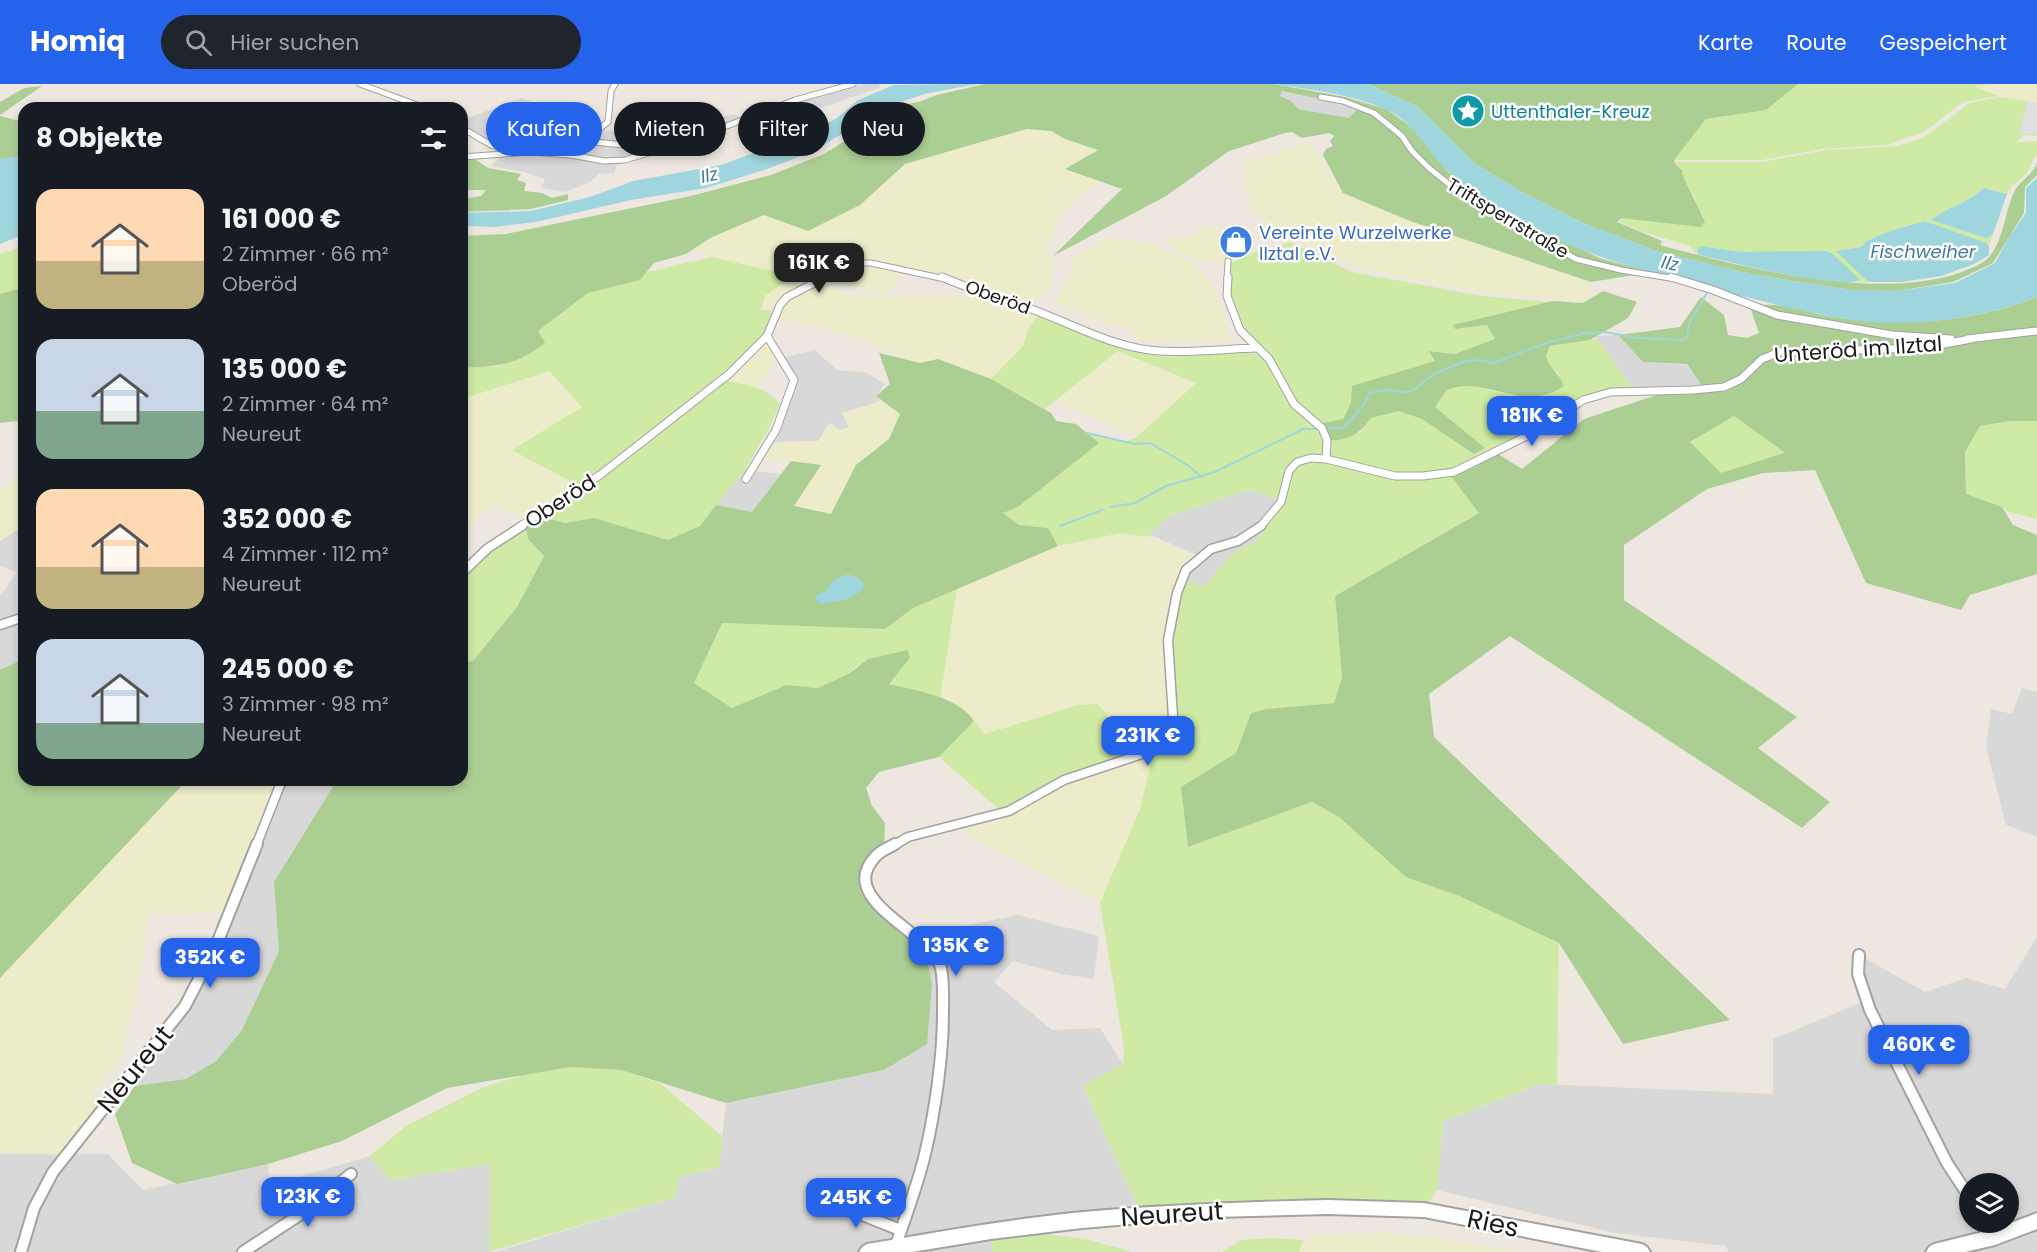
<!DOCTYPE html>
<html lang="de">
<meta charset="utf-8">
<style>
body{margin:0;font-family:Poppins,sans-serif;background:#20242c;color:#f1f3f6;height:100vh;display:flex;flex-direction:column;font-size:22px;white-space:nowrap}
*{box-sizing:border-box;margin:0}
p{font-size:20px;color:#9ea1a6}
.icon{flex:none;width:33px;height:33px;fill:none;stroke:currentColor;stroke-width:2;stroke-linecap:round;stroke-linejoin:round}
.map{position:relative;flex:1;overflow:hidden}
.panel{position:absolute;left:18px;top:18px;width:450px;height:684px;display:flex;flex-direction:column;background:#171b24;border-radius:18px;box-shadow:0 3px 9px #0003}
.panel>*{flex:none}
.banner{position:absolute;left:486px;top:18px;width:570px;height:54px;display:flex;gap:12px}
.fabs{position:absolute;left:1959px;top:1089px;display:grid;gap:12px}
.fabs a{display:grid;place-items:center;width:60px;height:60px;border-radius:50%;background:#171b24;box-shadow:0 3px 9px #0003;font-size:30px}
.price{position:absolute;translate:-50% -51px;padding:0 14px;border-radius:12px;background:#2563eb;color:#fff;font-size:20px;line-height:39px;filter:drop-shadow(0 2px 3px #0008)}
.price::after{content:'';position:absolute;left:50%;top:36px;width:18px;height:14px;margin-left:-9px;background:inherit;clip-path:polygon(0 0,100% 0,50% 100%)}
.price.active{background:#222;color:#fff}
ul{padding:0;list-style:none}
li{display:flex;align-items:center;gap:18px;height:150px;padding:0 18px}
li span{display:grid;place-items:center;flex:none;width:168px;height:120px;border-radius:18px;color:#555}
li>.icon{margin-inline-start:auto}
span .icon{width:72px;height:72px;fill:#fffc;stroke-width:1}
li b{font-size:26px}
h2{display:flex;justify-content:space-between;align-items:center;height:72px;padding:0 18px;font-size:26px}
.pill{padding:0 21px;border-radius:27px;background:#171b24;box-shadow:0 3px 9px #0003;font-size:21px;line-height:54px}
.pill.active{background:#2563eb;color:#fff}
header{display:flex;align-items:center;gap:36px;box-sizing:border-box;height:84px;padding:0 30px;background:#2563eb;color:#fff}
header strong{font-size:28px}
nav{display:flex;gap:33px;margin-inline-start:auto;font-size:21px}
.search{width:420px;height:54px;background:#20242c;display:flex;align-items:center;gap:15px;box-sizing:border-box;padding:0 21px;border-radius:33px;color:#9ea1a6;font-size:22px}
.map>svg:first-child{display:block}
</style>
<header>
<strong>Homiq</strong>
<div class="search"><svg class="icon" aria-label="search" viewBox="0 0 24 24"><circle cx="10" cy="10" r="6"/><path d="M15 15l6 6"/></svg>Hier suchen</div>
<nav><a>Karte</a><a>Route</a><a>Gespeichert</a></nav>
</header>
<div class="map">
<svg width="2037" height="1168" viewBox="0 0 2037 1168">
<rect width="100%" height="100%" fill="#ede7e0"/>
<path fill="#d9d8d8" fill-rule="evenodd" d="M864 0H878L881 3 813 27 798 17 833 6Z
M1282 7 1321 13 1359 23 1349 34 1298 25 1291 17 1279 12Z
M522 14 548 23 536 32 570 48 563 60 551 72 558 73 591 56 601 45 623 50 645 49 679 44 734 30 742 34 676 60 614 78 612 80H617L614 89 599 90 590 98 565 108 541 104 545 95 523 88 491 82 507 66 491 59 462 43V36Z
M1618 251 1643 278 1687 281 1701 301 1633 305 1595 252Z
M815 266 837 286 867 289 885 300 876 311 880 317 842 329 849 343 819 357 769 358 794 296 781 274Z
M1546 315 1566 325 1532 347 1512 337Z
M745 386 781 390 752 429 716 421Z
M1251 405 1281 418 1264 439 1263 447 1256 458 1235 467 1205 502 1177 495 1195 470 1148 450 1170 432Z
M24 441V575L0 586V512L17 488 0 482V457Z
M2022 604 2037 608V753L2006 741 1986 663 1991 625 2012 630Z
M282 696H337L274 798 279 867 242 946 216 977 186 995 135 1002 125 996 185 922Z
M1018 831 1099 852 1094 895 1061 890 1013 877 994 898 1052 946 1100 944 1123 980 1083 1003 1138 1124 1091 1127 993 1139 992 1168H495L676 1113 677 1094 719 1083 726 1019 884 986 923 858 943 846Z
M2037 853V1168H1728L1726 1162 1615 1149 1437 1106 1443 1037 1540 1000 1773 1010V955L1867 916 1859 871 1925 908 1966 894 2005 905ZM1970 1100H2008V1138H1970Z
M0 1070H108L143 1106 268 1080 269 1102 370 1072 390 1096 490 1080 489 1168H0Z"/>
<path fill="#edecca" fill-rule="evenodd" d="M1989 0H2037V19L2000 13 1971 2Z
M1027 45 1051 47 1063 52 1062 55 1099 66 1066 85 1100 97 1066 124 1053 146 1048 165 1054 182 1049 201 1030 224 1040 228 1027 247 1023 262 991 295 938 275 920 279 875 262 868 256 778 234 776 223 761 226 765 211 792 192 712 173 693 165 729 145 764 131 808 147 860 121 905 80ZM859 178 957 198 987 212 854 213 819 198Z
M1310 59 1343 109 1410 137 1591 198 1586 218 1474 207 1361 185 1272 144 1251 126 1243 83 1255 75Z
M1199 142 1231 147 1254 168 1226 179 1214 176 1201 178 1185 172 1165 155 1198 151Z
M1107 154 1147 158 1190 177 1209 196 1217 210 1231 259 1137 256 1128 243 1111 241 1056 219 1074 174Z
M855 181H871L905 188 885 211 833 199Z
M763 258H771L777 267 760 304 721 296Z
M1118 267 1197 299 1137 353 1056 318Z
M549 286 582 323 513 366 581 403 531 436 493 422 462 447V315Z
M883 317 901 329 889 355 856 381 831 430 794 422 820 381 759 374 769 358 818 357 829 339 840 346 849 343 842 329Z
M24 389V423L19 426 24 429V441L0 457V408Z
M1121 449 1147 453 1198 474 1186 486 1173 633 1154 666 1140 725 1100 819 966 751 963 741 1009 727 1098 620 1078 621 985 650 970 630 940 615 957 504 1063 460Z
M187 696H282L230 828 149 831 135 917 118 979 89 1012 108 1018 66 1071 0 1068V894Z
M1392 1149 1435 1154 1515 1168H1299L1303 1156 1316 1150Z"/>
<path fill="#ceeaa4" d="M1798 0H1989L1973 2 1998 12 1963 18 1924 48 1887 61 1822 65 1762 76H1674L1706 35 1766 26Z
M2000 13 2027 17 2020 50H2037V52L2024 51 2017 58 2037 57V71C2031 77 2030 86 2024 92 2017 99 2011 100 2007 110L1983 104C1969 119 1947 123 1932 136L1986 154 1993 150 1989 162 1986 159 1925 137 1890 147 1867 157 1861 163 1837 167 1867 197 1876 198H1855L1859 197 1783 169 1742 168 1701 162 1697 166 1698 170 1703 172 1696 170 1690 162 1640 147 1618 137 1621 134 1696 116 1683 92 1682 86 1674 78H1762L1827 66 1897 62 1917 56 1933 47 1969 19Z
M1291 158 1352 188 1482 212 1549 218 1455 245 1487 241 1496 255 1455 270 1430 267 1435 277 1351 319 1343 335 1339 356 1361 348 1371 334 1399 327 1422 335 1474 369 1484 364 1435 323 1447 306 1468 301 1512 311 1541 313 1560 291 1548 280 1546 272 1550 262 1597 255 1633 305 1611 308 1566 325 1546 315 1512 336 1532 347 1450 391 1480 428 1335 512 1342 593 1334 619 1266 625 1251 629 1236 669 1181 703 1188 763 1312 718 1339 733 1406 793 1459 812 1559 859 1557 1001 1540 1000 1443 1037 1437 1106 1424 1126 1143 1131 1138 1124 1083 1002 1123 980 1124 965 1100 819 1140 725 1154 666 1173 633 1168 556 1182 496 1205 502 1235 467 1256 458 1263 447 1264 439 1281 418 1251 405 1170 432 1147 453 1121 449 1058 462 1048 444 1019 441 1002 429 1018 423 1099 359 1087 349 1125 358 1137 353 1196 299 1118 267 1045 325 991 295 1023 262 1027 247 1040 228C1076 243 1124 268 1162 272 1196 276 1236 259 1267 274L1240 246 1227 212 1228 181 1254 168Z
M24 163V203L0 210V170Z
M712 173 793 192 765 212 761 226H770L773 229 767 252 722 296C744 301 765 301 780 320L769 344 745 386 700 442 668 456 594 434 565 439 537 432 581 403 512 366 582 323 549 287 462 315V284L502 282 537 248 588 209 640 196 647 188Z
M1734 332 1785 368 1721 390 1690 358Z
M2010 337H2037V435L2009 428 2002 423 1966 410 1965 368 1980 342Z
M526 444 528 455 544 472 517 523 473 577 462 580V489L514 446Z
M957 504 940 615 889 600 910 574 856 582 850 589 818 604 786 601 732 624 694 599 722 539 884 545 913 524Z
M1098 620 1140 672 1097 684 1003 729 939 673 974 637 985 650 1078 621Z
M571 983 621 986 661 1000 723 1053 719 1083 678 1094 676 1113 489 1168 490 1080 390 1096 370 1072 406 1042 484 1003 524 991Z
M1047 1150 1089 1156 1132 1168H992V1157Z
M1272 1154 1303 1156 1299 1168H1222L1241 1156Z"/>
<path fill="#abce93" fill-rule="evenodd" d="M985 0H1274L1345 13 1386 25 1406 39 1423 55 1447 87 1516 135 1602 175 1653 188 1591 198 1410 137 1343 109 1323 71 1326 65 1333 62 1330 57 1334 52 1330 49 1302 54 1292 48 1285 49 1229 67 1166 112 1053 172 1122 105 1065 85 1098 66 1065 55 1051 47 1027 45 981 58 905 80 860 121 808 147 764 131 710 154 686 170 654 179 640 196 588 209 538 247 545 259C515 282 499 282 462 284V152L506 150 691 112 771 91 824 70 870 41 891 23 919 18 937 11ZM1282 7 1359 23 1349 34 1298 25 1291 17 1280 12Z
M1368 0H1798L1766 26 1706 35 1674 76 1675 80 1682 86 1683 92 1705 138 1701 143 1621 134 1617 138 1662 157 1660 161C1745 184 1878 218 1962 188 1971 184 1984 180 1990 172 2004 154 2005 128 2014 108 2018 99 2031 92 2037 80V91L2025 103 2024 129 1993 179 1953 198 1896 207 1852 206 1806 199 1751 190 1659 168 1585 140 1522 108 1474 79 1418 23Z
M42 2 0 31V18L24 4Z
M0 32 24 38V72L0 75Z
M472 73 488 84 521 90 517 96 526 99 524 107 542 109 552 114 568 110V116L531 125 462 128V115L481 112 486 106H462V75Z
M24 203V336L0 339V210Z
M1603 207 1637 218 1628 234 1590 256 1550 262 1546 272C1549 284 1560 290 1564 302 1530 324 1505 305 1470 302 1463 301 1454 304 1447 306L1435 323 1485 364 1474 370 1422 335 1399 327 1371 334C1359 351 1348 357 1327 356L1318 340 1343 335 1351 319 1352 302 1435 277 1429 267 1455 270 1495 255 1487 241 1455 245 1453 241 1553 217 1583 219Z
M1701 213 1724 231 1728 251 1747 254 1759 249 1750 223C1782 216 1801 228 1832 233 1900 243 1973 239 2037 213V337H2010L1980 342 1965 368 1966 410 2002 423 2013 441 2037 451V490L1970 511 1961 526 1866 499 1815 386 1763 389 1707 405 1624 461V516L1797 633 1758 664 1830 718 1802 744 1510 552 1429 610 1434 653 1730 936 1623 960 1559 859 1459 812 1406 793 1339 733 1312 718 1188 763 1181 703 1236 669 1251 629 1266 625 1334 619 1342 593 1335 512 1479 429 1450 391 1498 370 1522 385 1584 335 1678 304 1702 302 1687 280 1643 278 1618 251 1680 243ZM1734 332 1784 368V369L1721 389 1690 358Z
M879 269 920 279 938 275 991 295 1051 329 1056 337 1076 340 1099 359 1018 423 1003 429 1019 441 1048 444 1058 462 913 524 885 545 722 539 694 599 732 624 786 601 818 604 850 589 868 575 908 566 910 574 889 600C916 607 958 612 974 637L939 673 879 688 866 704 872 722 885 739 884 765 876 771 867 805 923 858 932 900 927 960 884 986 726 1019 621 986 571 983 447 1004 342 1057 268 1080 177 1100 132 1079 115 1030 135 1002 186 995 216 977 242 946 279 867 274 798 337 696H462V580L473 577 517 523 544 472 528 455 526 444 537 432 565 439 594 434 668 456 700 442 716 421 752 428 791 377 821 381 794 422 831 430 856 381 889 355 900 330 876 312 890 300Z
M24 575V696H187L0 894V586Z"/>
<path fill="#dfdfdf" d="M2027 17 2037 19V50H2019Z"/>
<path fill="#9fd6dd" d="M978 0 928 9 888 22 812 68 764 86 706 104 631 116 536 138 494 143 462 142V129L531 127 590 113 633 97 721 81 807 50 837 34 858 16 894 1Z
M1274 0H1368L1418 23 1474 79 1522 108 1585 140 1659 168 1751 190 1806 199 1852 206 1896 207 1955 199 1995 179 2009 153 2026 129V104L2037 94V213C1994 230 1941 239 1895 239 1840 239 1783 222 1730 209 1656 190 1582 173 1516 135 1493 121 1469 106 1449 88 1426 68 1416 38 1385 25 1351 10 1311 6 1274 0Z
M24 72V150L0 160V75Z
M1983 104 2007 110 1993 150 1986 154 1931 136C1947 123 1969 119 1983 104Z
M1925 137 1986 159 1989 162V171L1974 180 1941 192 1902 198H1876L1867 197 1836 167 1861 163 1867 157 1890 147Z
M1701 162 1742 168 1827 167 1834 171 1860 196C1839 206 1731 178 1703 172L1698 170 1697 166Z
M848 490 860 495 865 503C853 516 837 518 820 520L815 515 818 510 827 507 833 496Z"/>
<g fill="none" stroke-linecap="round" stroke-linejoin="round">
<path stroke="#9fd6dd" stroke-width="2" d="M1329 344H1344L1364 320 1369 309 1386 306 1407 308 1414 306 1434 290 1463 278 1474 276 1494 279 1546 259 1586 249 1605 248 1638 254 1682 256 1687 253 1689 240 1708 207
M1087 349 1135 360 1150 359 1186 380 1202 393
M1111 423 1135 419 1166 402 1215 388 1303 345H1318
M1060 442 1102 426"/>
<g stroke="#a2a2a2" stroke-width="7">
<path id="minor-far3" d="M360 0 425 24
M1321 13 1343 17 1374 29 1402 52 1412 67 1429 84 1455 105 1576 175 1621 186 1676 195
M462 44 491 61 508 66
M584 57 624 61
M560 70 584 57 608 38 611 7 615 0
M462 73 530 68 571 71 604 77 625 76 682 59 795 16 853 0
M823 195 854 179H871L945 195
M1227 195 1228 177"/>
</g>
<g stroke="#a2a2a2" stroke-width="9">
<path id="minor-far2" d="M942 193C970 205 999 214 1028 224 1072 239 1112 264 1159 267 1191 269 1224 265 1256 264
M1228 193 1227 212 1240 246 1269 275 1294 320 1322 344 1327 356 1326 375
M1671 193 1713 206 1777 231 1892 251 1951 255
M1967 255 2037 247
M746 395 776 346 794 296 767 252
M519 443 600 391 729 290 767 252 780 221 787 213 826 193
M1260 443 1281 418 1289 387 1297 378 1311 374 1326 375 1395 392H1423L1454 388 1531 350 1583 316 1611 308 1693 306 1724 303 1741 295 1762 275 1780 268 1922 264 1971 255"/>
</g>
<g stroke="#a2a2a2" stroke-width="11">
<path id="minor-far1" d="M462 489 488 464 522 442
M0 541 24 533
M256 762 282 696
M893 762 908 753 1009 727 1064 696 1154 666 1161 659 1173 633 1168 556 1177 509 1186 486 1211 465 1238 457 1261 442"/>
</g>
<g stroke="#a2a2a2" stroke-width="14">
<path id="minor" d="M895 760C890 763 880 767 876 772 833 817 933 848 941 884 944 899 943 915 943 929 943 972 935 1028 925 1070 918 1100 906 1131 896 1161
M1859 871 1858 890 1870 926 1947 1079 1970 1114
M823 1115 900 1146
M1986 1138 1995 1153
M21 1168 34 1124 53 1088 185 922 216 862 257 760
M243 1168 304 1128 351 1090"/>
</g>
<g stroke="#a2a2a2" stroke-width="4">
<path id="tertiary" d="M1328 1116 1424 1119 1642 1160 1647 1163 1650 1168H1602L1424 1133 1328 1130 1213 1133 1082 1144 991 1155 912 1168H859L862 1163 867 1160C939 1148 1010 1135 1083 1128 1164 1121 1246 1118 1328 1116Z
M2037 1129V1145L1995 1161 1965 1168H1926L1929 1163 1934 1160 1995 1145Z"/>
</g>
<use href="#minor-far3" stroke="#fff" stroke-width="5"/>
<use href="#minor-far2" stroke="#fff" stroke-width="7"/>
<use href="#minor-far1" stroke="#fff" stroke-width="8"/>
<use href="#minor" stroke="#fff" stroke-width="10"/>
<use href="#tertiary" fill="#fff" fill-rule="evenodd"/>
</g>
<defs>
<g id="sight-disc" transform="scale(1.725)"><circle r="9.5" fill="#0f9aa8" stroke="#fff"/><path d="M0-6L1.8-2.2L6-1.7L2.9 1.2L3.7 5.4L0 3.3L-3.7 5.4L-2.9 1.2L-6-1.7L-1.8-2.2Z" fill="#fff"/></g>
<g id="shop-disc" transform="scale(1.725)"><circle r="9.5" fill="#3f7fe0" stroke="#fff"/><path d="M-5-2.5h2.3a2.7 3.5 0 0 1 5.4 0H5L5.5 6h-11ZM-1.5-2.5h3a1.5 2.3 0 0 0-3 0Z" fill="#fff"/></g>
</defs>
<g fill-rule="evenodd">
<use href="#sight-disc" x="1468" y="27"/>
<use href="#shop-disc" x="1236" y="158"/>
</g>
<g text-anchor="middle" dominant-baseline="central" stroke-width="5" stroke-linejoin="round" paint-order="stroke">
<g font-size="18" fill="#0d838f" stroke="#fff" text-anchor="start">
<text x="1491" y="27">Uttenthaler-Kreuz</text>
</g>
<g font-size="18" font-style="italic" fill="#41799c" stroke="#fff">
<text transform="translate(709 91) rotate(-13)">Ilz</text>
<text x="1923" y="167">Fischweiher</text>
<text transform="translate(1670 179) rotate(12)">Ilz</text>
</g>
<g font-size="18" fill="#1b1b1b" stroke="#fff">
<text transform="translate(1508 134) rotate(31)">Triftsperrstraße</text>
<text transform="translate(998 213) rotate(20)">Oberöd</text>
</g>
<g font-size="18" fill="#366cbe" stroke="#fff" text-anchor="start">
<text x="1259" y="148">Vereinte Wurzelwerke<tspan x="1259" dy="21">Ilztal e.V.</tspan></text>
</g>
<g font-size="21" fill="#1b1b1b" stroke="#fff">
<text transform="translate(1858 265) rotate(-4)">Unteröd im Ilztal</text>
<text transform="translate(560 417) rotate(-33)">Oberöd</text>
</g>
<g font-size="26" fill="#1b1b1b" stroke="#fff">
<text transform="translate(135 985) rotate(-51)">Neureut</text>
<text transform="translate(1172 1130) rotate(-4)">Neureut</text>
<text transform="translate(1493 1139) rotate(12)">Ries</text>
</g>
</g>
</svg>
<div class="fabs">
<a><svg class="icon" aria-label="layers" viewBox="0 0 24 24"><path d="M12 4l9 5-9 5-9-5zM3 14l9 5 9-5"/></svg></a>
</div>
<b class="price active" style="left:819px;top:210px">161K €</b>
<b class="price" style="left:1532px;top:363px">181K €</b>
<b class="price" style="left:1148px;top:683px">231K €</b>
<b class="price" style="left:956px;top:893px">135K €</b>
<b class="price" style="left:210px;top:905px">352K €</b>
<b class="price" style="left:1919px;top:992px">460K €</b>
<b class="price" style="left:308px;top:1144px">123K €</b>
<b class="price" style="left:856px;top:1145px">245K €</b>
<div class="banner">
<a class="pill active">Kaufen</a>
<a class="pill">Mieten</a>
<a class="pill">Filter</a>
<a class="pill">Neu</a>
</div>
<section class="panel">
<h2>8 Objekte<svg class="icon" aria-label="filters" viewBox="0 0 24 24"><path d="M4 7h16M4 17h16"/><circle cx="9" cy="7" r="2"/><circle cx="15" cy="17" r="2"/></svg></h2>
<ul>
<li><span style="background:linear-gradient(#ffd9b3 60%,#c2b280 0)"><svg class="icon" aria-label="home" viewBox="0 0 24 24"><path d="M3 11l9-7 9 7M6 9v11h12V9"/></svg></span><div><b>161 000 €</b><p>2 Zimmer · 66 m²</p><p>Oberöd</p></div></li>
<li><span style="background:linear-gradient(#c9d6e8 60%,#7fa58c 0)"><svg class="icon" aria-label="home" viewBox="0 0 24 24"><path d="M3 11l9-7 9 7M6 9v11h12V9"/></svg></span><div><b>135 000 €</b><p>2 Zimmer · 64 m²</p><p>Neureut</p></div></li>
<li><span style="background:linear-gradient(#ffd9b3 65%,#c2b280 0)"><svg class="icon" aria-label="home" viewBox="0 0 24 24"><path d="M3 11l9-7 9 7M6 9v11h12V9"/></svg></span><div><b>352 000 €</b><p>4 Zimmer · 112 m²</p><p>Neureut</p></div></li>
<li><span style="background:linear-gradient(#c9d6e8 70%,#7fa58c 0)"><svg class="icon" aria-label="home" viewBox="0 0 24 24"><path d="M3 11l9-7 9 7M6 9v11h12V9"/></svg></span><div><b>245 000 €</b><p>3 Zimmer · 98 m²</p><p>Neureut</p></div></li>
</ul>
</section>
</div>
